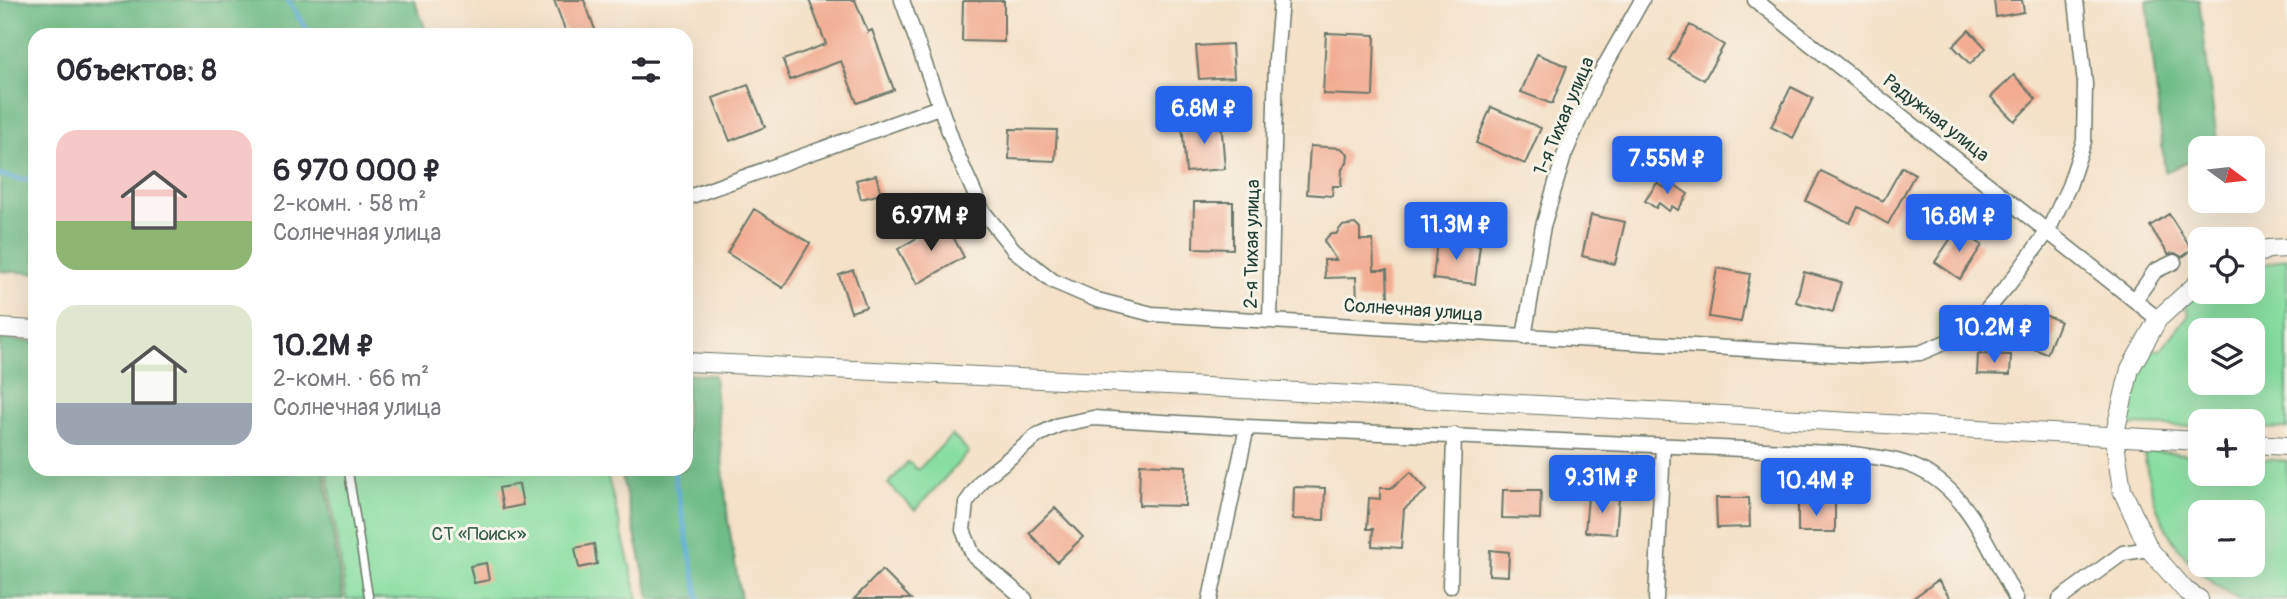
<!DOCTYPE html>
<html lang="ru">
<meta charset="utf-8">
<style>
body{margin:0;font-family:Pangolin,sans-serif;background:#f2f2f3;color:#2b2b33;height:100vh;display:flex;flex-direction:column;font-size:26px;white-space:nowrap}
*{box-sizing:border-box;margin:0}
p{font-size:23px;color:#7c7c81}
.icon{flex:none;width:38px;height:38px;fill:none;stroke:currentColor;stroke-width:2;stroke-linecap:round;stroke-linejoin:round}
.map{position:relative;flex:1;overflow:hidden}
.drawer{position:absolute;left:28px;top:28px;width:665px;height:448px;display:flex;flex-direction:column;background:#fff;border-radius:21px;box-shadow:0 7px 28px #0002}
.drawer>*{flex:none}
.needle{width:46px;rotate:105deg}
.controls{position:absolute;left:2188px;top:136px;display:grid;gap:14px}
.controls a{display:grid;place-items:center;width:77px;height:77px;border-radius:14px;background:#fff;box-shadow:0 7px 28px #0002;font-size:35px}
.price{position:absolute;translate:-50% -60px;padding:0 16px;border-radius:7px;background:#2563eb;color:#fff;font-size:23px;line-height:46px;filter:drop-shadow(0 2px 4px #0008)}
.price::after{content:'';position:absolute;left:50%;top:42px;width:21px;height:16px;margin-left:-10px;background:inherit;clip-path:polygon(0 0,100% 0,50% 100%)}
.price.on{background:#222;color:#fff}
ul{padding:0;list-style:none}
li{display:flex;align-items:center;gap:21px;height:175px;padding:0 28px}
li span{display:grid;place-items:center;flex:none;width:196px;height:140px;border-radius:21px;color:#555}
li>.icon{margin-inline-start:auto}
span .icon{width:84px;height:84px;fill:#fffc;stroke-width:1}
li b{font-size:30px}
h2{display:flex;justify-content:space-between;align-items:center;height:84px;padding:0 28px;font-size:30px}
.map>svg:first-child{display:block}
</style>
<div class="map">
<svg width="2287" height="599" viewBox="0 0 2287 599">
<rect width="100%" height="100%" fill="#f7f3e8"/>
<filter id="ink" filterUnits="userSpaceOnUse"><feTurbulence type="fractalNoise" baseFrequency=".0143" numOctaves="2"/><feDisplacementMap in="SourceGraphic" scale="14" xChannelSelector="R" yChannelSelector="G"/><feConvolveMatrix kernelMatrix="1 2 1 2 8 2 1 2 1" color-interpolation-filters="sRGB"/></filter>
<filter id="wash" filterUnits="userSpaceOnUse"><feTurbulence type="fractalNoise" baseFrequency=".00686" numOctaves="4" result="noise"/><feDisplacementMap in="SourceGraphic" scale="28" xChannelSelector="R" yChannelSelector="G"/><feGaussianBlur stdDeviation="1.57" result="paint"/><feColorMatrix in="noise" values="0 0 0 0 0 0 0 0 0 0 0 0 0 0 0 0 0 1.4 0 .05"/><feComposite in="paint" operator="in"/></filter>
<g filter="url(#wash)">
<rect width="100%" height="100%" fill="#f4e1c7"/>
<path fill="#88dea1" stroke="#548e6a" stroke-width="2" fill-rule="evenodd" d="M2287 258V429L2252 428V422H2200V427L2127 425 2133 386 2149 349 2161 350 2189 314 2184 303 2202 292H2252V268ZM2200 331H2252V383H2200Z
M952 435 969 452 915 510 888 484 908 462 918 470Z
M2144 451 2200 455V474H2252V458L2287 461V599C2273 599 2252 599 2239 598 2228 595 2220 588 2211 581 2167 547 2151 505 2144 451ZM2200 513H2252V565H2200Z
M327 469H606L638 599H346Z"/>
<path fill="#6ebd87" stroke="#467d5e" stroke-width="2" d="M0 0H414L428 35H35V273L0 271Z
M2147 0H2199L2218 148 2200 149V157L2165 172Z
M0 339 35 342V469H324L343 599H0Z
M686 374 714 375 728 520 741 599H650L620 469H686Z"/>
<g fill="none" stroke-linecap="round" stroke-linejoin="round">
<path stroke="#5dadd8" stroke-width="5" d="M288 0 310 35
M0 175 25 180 35 176
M673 469 699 599"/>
</g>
<g id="blocks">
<path fill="#f2ac92" d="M554 0H584L597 35H567Z
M809 0H855L868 32 872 30 894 90 857 103 841 61 790 80 783 60 826 44Z
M1994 0H2022L2024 12 1996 17Z
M963 1H1004V42L962 41Z
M1690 25 1724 45 1704 80 1669 60Z
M1969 30 1986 48 1970 64 1953 46Z
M1326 33 1375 35 1373 96 1323 94Z
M1232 44 1234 77 1199 79 1196 46Z
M1537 54 1567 66 1552 104 1521 92Z
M2014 75 2036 99 2014 121 1991 97Z
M748 85 765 127 730 141 713 98Z
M1791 87 1813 98 1793 138 1771 127Z
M1491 107 1541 128 1525 164 1476 143Z
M1221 120 1225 169 1186 172 1182 123Z
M1010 129 1057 130 1055 161 1009 159Z
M1310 146 1341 148 1348 154 1347 163 1342 169 1341 186H1333L1332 196 1307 194Z
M1902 167 1915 174 1888 224 1858 207 1850 223 1806 201 1821 171 1883 201Z
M876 175 881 194 861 199 856 180Z
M1669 181 1688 194 1678 210 1672 206 1669 211 1659 203 1656 208 1645 201 1657 183 1665 188Z
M1194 202H1233V249L1193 248Z
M754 209 810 243 783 288 727 253Z
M2169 214 2192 250 2182 257 2175 253 2168 254 2150 226Z
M1591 215 1625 222 1615 264 1582 256Z
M945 222 964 257 917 284 898 249Z
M1355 224 1360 229V240H1373L1374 270H1387L1388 299 1357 300 1356 277 1325 278 1324 260H1336L1324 241 1330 234H1336L1342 226Z
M1957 229 1982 245 1960 279 1935 262Z
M1437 240 1480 245 1475 284 1433 279Z
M1717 268 1750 274 1741 322 1709 317Z
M853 270 866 307 851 312 839 275Z
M1804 272 1841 282 1833 312 1796 302Z
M2024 307 2060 321 2047 354 2011 340Z
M1978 354 2011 355 2010 375 1977 374Z
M1140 464 1186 466 1185 506 1139 505Z
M1411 472 1427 490 1404 509 1401 548 1372 546 1373 529H1367L1369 498 1380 499V488H1391Z
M519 484 523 505 503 509 499 488Z
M1294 487 1325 488 1324 520 1293 519Z
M1503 490H1541L1540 519 1502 518Z
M1588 496 1619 499 1616 534 1585 532Z
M1716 498H1749L1750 527 1717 528Z
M1798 503H1835V532H1798Z
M1055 508 1083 537 1057 562 1029 533Z
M594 544 597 564 579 568 575 548Z
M1490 550 1509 552 1508 576 1489 575Z
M486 563 489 580 474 583 470 566Z
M882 570 911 599H854Z
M1938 580 1951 599H1912Z"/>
</g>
</g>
<g filter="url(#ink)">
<use href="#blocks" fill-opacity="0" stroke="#6a7667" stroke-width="2"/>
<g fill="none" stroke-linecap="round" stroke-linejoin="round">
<g stroke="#6a7667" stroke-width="10">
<path id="service" d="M348 469 369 599"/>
</g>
<g stroke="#6a7667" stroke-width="17">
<path id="minor" d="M902 0 957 154 982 210 1014 250 1053 281 1097 300 1152 314 1865 356 1920 353 1953 339 1980 318 2009 284 2048 231 2069 186 2084 141 2085 84 2076 0
M1755 0 2158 319
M686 198 939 107
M2135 300 2155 271 2174 262
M1270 321 1276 59 1281 0
M1524 337 1543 226 1564 156 1594 85 1642 0
M1450 586 1454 435
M1025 599 973 555 963 530 966 503 982 480 1038 435 1059 425 1093 418 1247 427 1853 454C1874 457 1897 459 1917 468 1970 492 1990 551 2016 599
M1210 599 1247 427
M1656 599 1663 445
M2060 599 2123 553 2149 549"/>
</g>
<g stroke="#6a7667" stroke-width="20">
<path id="tertiary" d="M2252 256 2268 249 2287 248
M0 328 35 330
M686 362 1188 386 2200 441
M2252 444 2287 446
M2199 599 2185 590 2149 549 2122 490 2114 437 2130 369 2158 319 2200 281"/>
</g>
<use href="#service" stroke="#fff" stroke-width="7"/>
<use href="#minor" stroke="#fff" stroke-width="14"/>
<use href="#tertiary" stroke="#fff" stroke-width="18"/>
</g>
</g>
<g text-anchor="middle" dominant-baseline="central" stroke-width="6" stroke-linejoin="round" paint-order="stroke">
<g font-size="19" fill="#1f3d34" stroke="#f7f3e8">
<text transform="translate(1564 116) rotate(-67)">1-я Тихая улица</text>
<text transform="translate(1936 118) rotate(38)">Радужная улица</text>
<text transform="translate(1252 244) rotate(-89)">2-я Тихая улица</text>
<text transform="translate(1413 310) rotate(4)">Солнечная улица</text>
</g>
<g font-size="19" fill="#345d4a" stroke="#f7f3e8">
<text x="479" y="534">СТ «Поиск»</text>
</g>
</g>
</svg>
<div class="controls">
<a><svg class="needle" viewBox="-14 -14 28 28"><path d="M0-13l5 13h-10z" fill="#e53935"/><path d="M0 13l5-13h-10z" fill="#7c7c81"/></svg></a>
<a><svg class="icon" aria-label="locate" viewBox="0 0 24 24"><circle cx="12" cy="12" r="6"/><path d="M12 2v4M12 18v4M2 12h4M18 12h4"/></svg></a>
<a><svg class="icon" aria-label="layers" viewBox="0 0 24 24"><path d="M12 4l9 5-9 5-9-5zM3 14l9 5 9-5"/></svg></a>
<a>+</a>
<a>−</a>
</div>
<b class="price" style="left:1204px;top:146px">6.8M ₽</b>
<b class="price" style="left:1667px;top:196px">7.55M ₽</b>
<b class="price on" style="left:931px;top:253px">6.97M ₽</b>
<b class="price" style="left:1959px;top:254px">16.8M ₽</b>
<b class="price" style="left:1456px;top:262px">11.3M ₽</b>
<b class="price" style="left:1994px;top:365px">10.2M ₽</b>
<b class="price" style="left:1602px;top:515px">9.31M ₽</b>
<b class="price" style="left:1816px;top:518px">10.4M ₽</b>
<section class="drawer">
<h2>Объектов: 8<svg class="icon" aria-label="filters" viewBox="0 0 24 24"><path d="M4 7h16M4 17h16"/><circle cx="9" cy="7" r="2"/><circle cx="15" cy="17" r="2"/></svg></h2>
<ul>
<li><span style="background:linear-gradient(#f6c9c9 65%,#8fb573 0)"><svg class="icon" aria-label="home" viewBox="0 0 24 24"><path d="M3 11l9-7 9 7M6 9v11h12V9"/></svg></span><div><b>6 970 000 ₽</b><p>2-комн. · 58 m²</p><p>Солнечная улица</p></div></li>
<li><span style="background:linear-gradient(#dfe7d0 70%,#9aa5b1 0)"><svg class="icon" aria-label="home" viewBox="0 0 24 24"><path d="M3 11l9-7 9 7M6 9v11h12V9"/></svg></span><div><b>10.2M ₽</b><p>2-комн. · 66 m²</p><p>Солнечная улица</p></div></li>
</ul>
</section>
</div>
